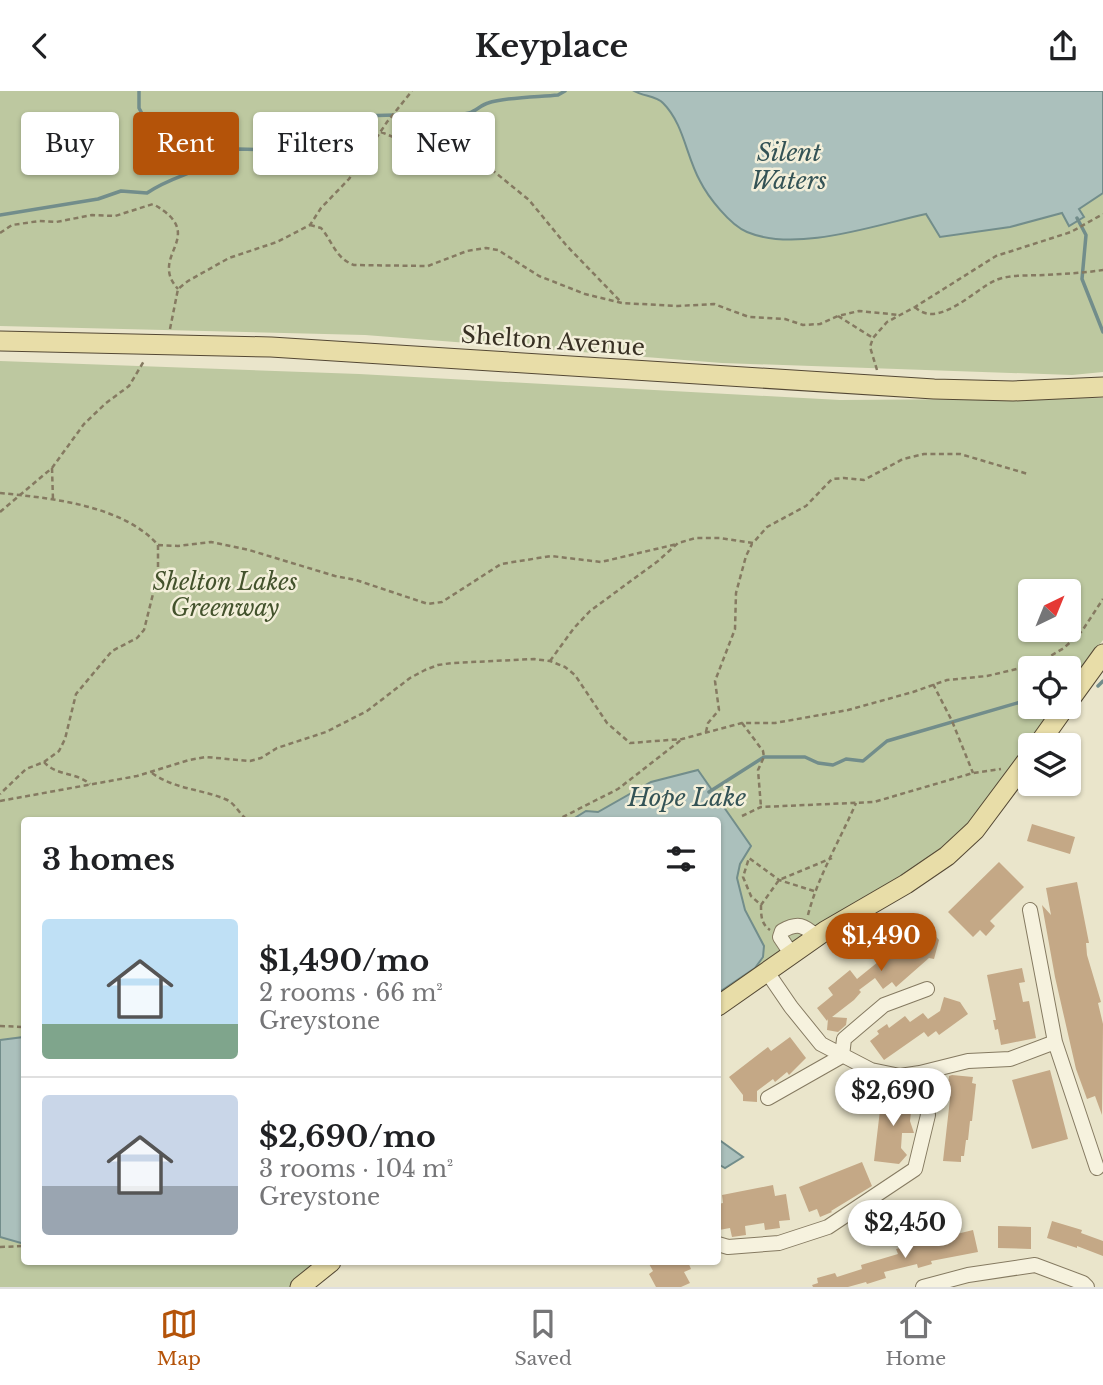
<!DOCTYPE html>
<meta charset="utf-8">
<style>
body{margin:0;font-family:"Libre Baskerville",serif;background:#f2f2f2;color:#202124;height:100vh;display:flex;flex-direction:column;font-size:26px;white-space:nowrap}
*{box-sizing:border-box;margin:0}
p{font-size:23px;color:#757577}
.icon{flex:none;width:38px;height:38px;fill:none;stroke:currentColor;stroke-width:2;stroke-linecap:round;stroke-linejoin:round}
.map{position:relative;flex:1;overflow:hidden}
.side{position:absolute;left:21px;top:726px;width:700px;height:448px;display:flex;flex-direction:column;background:#fff;border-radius:7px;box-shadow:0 2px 5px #0004}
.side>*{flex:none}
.banner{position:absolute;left:21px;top:21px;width:700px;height:63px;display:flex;gap:14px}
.needle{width:46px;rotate:43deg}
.fabs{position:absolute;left:1018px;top:488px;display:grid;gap:14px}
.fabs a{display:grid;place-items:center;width:63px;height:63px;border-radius:7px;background:#fff;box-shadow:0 2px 5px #0004;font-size:35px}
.price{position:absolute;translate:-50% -60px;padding:0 16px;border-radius:24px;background:#fff;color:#222;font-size:23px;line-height:46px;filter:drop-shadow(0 2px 4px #0008)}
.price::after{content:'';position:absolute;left:50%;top:42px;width:21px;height:16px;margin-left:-10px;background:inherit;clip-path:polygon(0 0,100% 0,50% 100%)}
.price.current{background:#b45309;color:#fff}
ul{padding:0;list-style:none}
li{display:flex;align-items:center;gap:21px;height:175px;padding:0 21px}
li+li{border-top:2px solid #e0e0e0}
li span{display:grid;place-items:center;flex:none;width:196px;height:140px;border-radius:7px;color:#555}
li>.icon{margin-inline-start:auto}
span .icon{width:84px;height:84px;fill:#fffc;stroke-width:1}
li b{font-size:30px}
h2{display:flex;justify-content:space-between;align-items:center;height:84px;padding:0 21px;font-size:30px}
.pill{padding:0 24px;border-radius:7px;background:#fff;box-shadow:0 2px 5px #0004;font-size:24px;line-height:63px}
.pill.current{background:#b45309;color:#fff}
header{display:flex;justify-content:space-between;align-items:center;height:91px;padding:0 21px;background:#fff;font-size:32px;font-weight:800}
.tab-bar{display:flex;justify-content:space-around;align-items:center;height:98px;border-top:2px solid #e0e0e0;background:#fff;font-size:19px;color:#757577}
.tab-bar a{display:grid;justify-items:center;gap:4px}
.tab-bar .current{color:#b45309}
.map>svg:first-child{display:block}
</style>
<header><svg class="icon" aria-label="back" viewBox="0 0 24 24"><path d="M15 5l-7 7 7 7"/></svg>Keyplace<svg class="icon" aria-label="share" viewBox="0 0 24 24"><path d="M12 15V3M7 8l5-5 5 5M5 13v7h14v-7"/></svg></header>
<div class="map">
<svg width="1103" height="1196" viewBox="0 0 1103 1196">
<rect width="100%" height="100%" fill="#eae5cb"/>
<path fill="#bdc8a0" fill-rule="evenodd" d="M0 0H1103V281L1072 284 722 272 365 244 0 235Z
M0 270 359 283 840 309 1103 307V549L1069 597V578H1031V616H1056C1022 666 986 716 943 759L718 906V730H24V1171H319L290 1196H0ZM1031 500H1069V539H1031Z"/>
<path fill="#abc0bc" stroke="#728d8b" stroke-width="2" d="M634 0H1103V102L1079 118 1084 126 1069 135 1062 122 1010 136 940 146 926 123C875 134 797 162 747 141 730 134 708 106 700 90 686 65 684 33 663 12 657 5 642 5 634 0Z
M698 679 751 755 740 773 737 787 745 819 764 855 763 866 755 877 718 902V730H570L586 720 598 721 651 691Z
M24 946V1151L21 1152 0 1146V949Z
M718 1048 743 1066 725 1077 718 1073Z"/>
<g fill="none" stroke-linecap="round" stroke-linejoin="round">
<path stroke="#728d8b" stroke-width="3.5" d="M139 0V17L161 58 187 57 215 70 238 58 271 59 326 49C349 7 430 33 469 22 476 20 481 14 488 12 506 6 539 6 558 4L565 0
M0 124 98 108 121 100 147 102C168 87 192 83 215 70
M1077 127 1086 144 1082 188 1103 241
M1098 595 1103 590
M709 701 764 666H805L818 672 833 674 846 668 863 670 887 650 1031 608"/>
</g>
<path fill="#c4a886" d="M1032 733 1075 746 1070 763 1027 750Z
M999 771 1024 796 990 830 995 835 986 845 980 839 973 846 948 821Z
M1077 791 1089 852H1086L1087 864 1101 911 1098 912 1103 933 1102 1024 1095 1005 1087 1008 1076 978 1055 886 1042 814 1051 824 1046 797Z
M926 833 939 849 934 868 929 867 896 896 892 891 883 898 875 887 859 899 861 901 854 909 832 926 847 927 846 934 838 941 827 939 828 928 827 930 817 917 833 904 828 897 850 879 857 888 889 862 885 858 906 840 911 845Z
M1022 877 1025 891 1019 892 1023 911 1029 910 1036 947 1001 954 998 938 995 939 993 929H996L987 884Z
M944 906 960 911 968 923 939 944 936 940 928 946 924 941 884 969 870 950 879 943 877 940 887 933 889 937 905 925 910 931 923 922 928 928 940 920Z
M790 946 806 967 789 984 787 981 775 991 773 988 757 1000V1011L743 1010V1004L729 986 768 956 771 960Z
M1050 979 1068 1048 1032 1058 1012 989Z
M952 984 973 986 972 992 976 993 972 1030H970L968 1049H966L964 1065H961V1071L943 1070 950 1008 947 1006 949 985Z
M882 1002 906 1005V1012L912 1013 910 1030 914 1042H902L901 1057 907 1064 899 1073 874 1070Z
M862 1071 872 1095 831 1120 832 1121 820 1126 817 1118 809 1121 799 1096Z
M773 1094 775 1105 786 1103 790 1129 779 1130 780 1137 765 1139 764 1132 745 1135 746 1144 732 1146 730 1137 719 1139 718 1113 723 1112 722 1104Z
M1052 1130 1082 1139 1081 1142 1103 1150V1165L1077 1155V1157L1047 1147Z
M998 1135 1031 1136V1158L998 1157Z
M973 1139 978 1161 931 1170 932 1173 918 1177 917 1173 884 1181 886 1187 867 1193 866 1191 848 1196H813L812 1194 818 1192 817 1187 835 1182 837 1186 862 1178 861 1174 898 1163 896 1158Z
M648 1171H688L691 1178 684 1181 690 1192 681 1196H656L649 1183 653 1180Z"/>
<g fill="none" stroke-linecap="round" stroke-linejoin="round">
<g stroke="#857a61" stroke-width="16">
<path id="minor" d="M1030 819 1055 951 1097 1077
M792 864 780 846 782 840C798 831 804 834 817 846
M767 881 791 916 821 953 871 979 900 985 920 982 968 970 1010 968 1055 951
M768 1007 842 965 844 948 884 914 927 898
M718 1153 728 1156 779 1152 828 1136 915 1078 928 1024 920 982
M923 1196 968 1184 1035 1174 1083 1192 1087 1196"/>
</g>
<g stroke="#544834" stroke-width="21">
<path id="major" d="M0 250 271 256 934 298 1013 300 1103 296
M1069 610 1103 563
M1038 654 1065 616
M718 915 825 840 906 793 947 765 975 739 1031 664
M300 1196 331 1171"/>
</g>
<path stroke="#857a61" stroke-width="2.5" stroke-dasharray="5 3.5" stroke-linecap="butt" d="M381 41 398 48 434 49 486 74 529 109 566 154 621 211
M310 134 321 137C333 151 335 167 354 174L428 175 467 160 486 157 498 159 539 185 585 203 622 212 678 215 714 213 749 226 785 228 803 234 820 233 838 225 859 220 900 224
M0 142 12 134 39 130 56 131 92 124 115 125 153 113C210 145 147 164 178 198
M915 216C938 239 975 198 996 189 1011 183 1028 185 1044 184 1064 183 1083 182 1103 179
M838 225 873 247
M170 238 178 198 188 190 229 167 277 151 310 134 321 117 349 88 387 31 412 0
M877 279 870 256 873 247 887 231 915 216 996 165 1071 141 1103 123
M52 377 53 409
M0 402C50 407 123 414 158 454V483L144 539 137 547 112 560 76 603 65 648 59 660 44 671 26 678 0 703
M0 421 52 377 84 333 106 312 129 295 144 270
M158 454 178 455 211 451 249 459 335 485 356 489 428 513 442 511 501 473 551 465 601 471 677 453
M550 570 574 537 590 520 658 470 678 452 696 447H720L753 452 767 436 806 415 832 388 844 387 864 389 903 368 924 363H960L1028 383
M933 593 952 630 973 682
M742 632 763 660 764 666 758 679 761 716
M706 641 708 632 719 619 715 590 735 538 736 502 746 465 752 453
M44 671C56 685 76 681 90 693
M152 682C174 698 201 698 225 708 236 712 239 724 249 730
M0 710 137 685 189 669 206 666 250 670 261 667 277 657 326 641 367 620 410 587 425 579 438 574 452 572 534 568 550 570 565 576 575 584 607 632 630 652 682 648 742 632H775L848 619 913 601 947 589 987 585 1021 577 1047 567 1064 557 1082 540 1103 508
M742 725 761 716 874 711 973 682 1001 678
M555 730 618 698 681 649
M814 800 779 789 749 767 743 786 751 805 761 814 779 789 832 767
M761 814C761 824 761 833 770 839
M808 824C818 785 840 749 856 712
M0 935 24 936
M0 1156 24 1155"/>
<use href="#minor" stroke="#f6f2de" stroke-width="14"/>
<use href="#major" stroke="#e8dda8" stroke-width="19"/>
</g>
<g text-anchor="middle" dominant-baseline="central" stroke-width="5" stroke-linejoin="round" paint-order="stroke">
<g font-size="23" fill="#383023" stroke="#f3efda">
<text transform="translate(553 250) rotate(4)">Shelton Avenue</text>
</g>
<g font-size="23" font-style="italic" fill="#43522c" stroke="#f3efda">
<text x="225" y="491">Shelton Lakes<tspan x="225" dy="26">Greenway</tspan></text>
</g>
<g font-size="24" font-style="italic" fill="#345356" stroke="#f3efda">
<text x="789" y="61">Silent<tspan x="789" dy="28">Waters</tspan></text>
<text x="687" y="706">Hope Lake</text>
</g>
</g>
</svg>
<div class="fabs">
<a><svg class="needle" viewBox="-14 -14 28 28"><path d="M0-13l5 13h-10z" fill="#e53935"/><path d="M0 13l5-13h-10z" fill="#757577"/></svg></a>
<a><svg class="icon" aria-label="locate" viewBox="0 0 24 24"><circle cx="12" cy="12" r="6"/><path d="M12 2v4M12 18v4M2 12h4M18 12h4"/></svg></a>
<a><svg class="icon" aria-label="layers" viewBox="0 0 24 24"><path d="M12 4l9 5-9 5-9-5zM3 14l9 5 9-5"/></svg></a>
</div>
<b class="price current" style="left:881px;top:882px">$1,490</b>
<b class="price" style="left:893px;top:1037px">$2,690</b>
<b class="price" style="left:905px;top:1169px">$2,450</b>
<div class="banner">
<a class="pill">Buy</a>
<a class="pill current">Rent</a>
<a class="pill">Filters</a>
<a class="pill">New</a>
</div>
<section class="side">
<h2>3 homes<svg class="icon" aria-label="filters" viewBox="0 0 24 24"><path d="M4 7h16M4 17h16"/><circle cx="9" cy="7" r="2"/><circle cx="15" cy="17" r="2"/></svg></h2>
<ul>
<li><span style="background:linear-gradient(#bfe0f5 75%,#7fa58c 0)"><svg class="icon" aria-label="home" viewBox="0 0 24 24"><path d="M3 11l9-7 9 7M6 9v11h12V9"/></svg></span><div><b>$1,490/mo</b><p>2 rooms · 66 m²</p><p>Greystone</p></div></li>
<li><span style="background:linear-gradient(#c9d6e8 65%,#9aa5b1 0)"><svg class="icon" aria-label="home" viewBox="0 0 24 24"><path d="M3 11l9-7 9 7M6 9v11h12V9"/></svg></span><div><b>$2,690/mo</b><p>3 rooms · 104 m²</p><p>Greystone</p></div></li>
</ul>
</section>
</div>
<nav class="tab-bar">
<a class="current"><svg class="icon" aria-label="map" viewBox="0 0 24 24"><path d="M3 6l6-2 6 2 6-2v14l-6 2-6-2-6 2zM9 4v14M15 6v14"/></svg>Map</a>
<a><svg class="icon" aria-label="saved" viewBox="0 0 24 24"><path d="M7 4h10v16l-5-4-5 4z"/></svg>Saved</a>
<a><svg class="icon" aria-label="home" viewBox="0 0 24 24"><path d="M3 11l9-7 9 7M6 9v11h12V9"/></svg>Home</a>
</nav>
